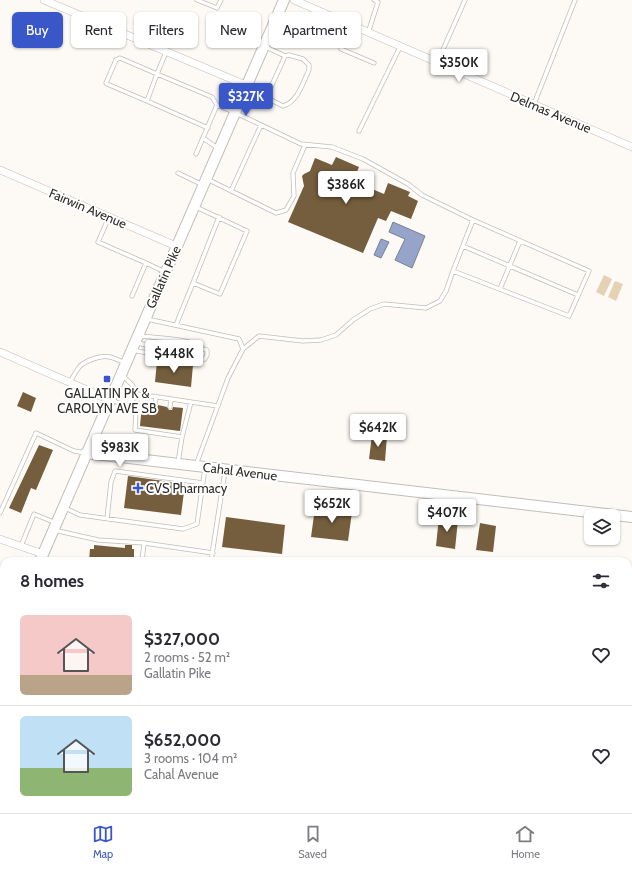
<!DOCTYPE html>
<meta charset="utf-8">
<style>
body{margin:0;font-family:Cabin,sans-serif;background:#f2f2f3;color:#2b2b33;height:100vh;display:flex;flex-direction:column;font-size:15px;white-space:nowrap}
*{box-sizing:border-box;margin:0}
p{font-size:13px;color:#7c7c81}
.icon{flex:none;width:22px;height:22px;fill:none;stroke:currentColor;stroke-width:2;stroke-linecap:round;stroke-linejoin:round}
.map{position:relative;flex:1;overflow:hidden}
.details{position:absolute;left:0px;top:557px;width:632px;height:256px;display:flex;flex-direction:column;background:#fff;border-radius:12px 12px 0 0;box-shadow:0 1px 3px #0004}
.details>*{flex:none}
.hud{position:absolute;left:12px;top:12px;width:400px;height:36px;display:flex;gap:8px}
.fabs{position:absolute;left:584px;top:509px;display:grid;gap:8px}
.fabs a{display:grid;place-items:center;width:36px;height:36px;border-radius:6px;background:#fff;box-shadow:0 1px 3px #0004;font-size:20px}
.price{position:absolute;translate:-50% -34px;padding:0 9px;border-radius:4px;background:#fff;color:#222;font-size:13px;line-height:26px;filter:drop-shadow(0 1px 2px #0008)}
.price::after{content:'';position:absolute;left:50%;top:24px;width:12px;height:9px;margin-left:-6px;background:inherit;clip-path:polygon(0 0,100% 0,50% 100%)}
.price.current{background:#3a57c9;color:#fff}
ul{padding:0;list-style:none}
li{display:flex;align-items:center;gap:12px;height:100px;padding:0 20px}
li+li{border-top:1px solid #e1e1e2}
li span{display:grid;place-items:center;flex:none;width:112px;height:80px;border-radius:6px;color:#555}
li>.icon{margin-inline-start:auto}
span .icon{width:48px;height:48px;fill:#fffc;stroke-width:1}
li b{font-size:17px}
h2{display:flex;justify-content:space-between;align-items:center;height:48px;padding:0 20px;font-size:17px}
.tag{padding:0 14px;border-radius:6px;background:#fff;box-shadow:0 1px 3px #0004;font-size:14px;line-height:36px}
.tag.current{background:#3a57c9;color:#fff}
.menu{display:flex;justify-content:space-around;align-items:center;height:56px;border-top:1px solid #e1e1e2;background:#fff;font-size:11px;color:#7c7c81}
.menu a{display:grid;justify-items:center;gap:2px}
.menu .current{color:#3a57c9}
.map>svg:first-child{display:block}
</style>
<div class="map">
<svg width="632" height="813" viewBox="0 0 632 813">
<rect width="100%" height="100%" fill="#fdf9f4"/>
<path fill="#e5d2b5" d="M604 275 612 279 604 296 596 292Z
M615 281 623 284 616 301 608 297Z"/>
<path fill="#95a4c8" stroke="#768098" d="M393 222 425 236 412 268 395 260 405 239 389 232Z
M381 239 389 242 381 258 374 255Z"/>
<path fill="#745e3d" d="M336 157 359 167 353 181 384 194 388 183 410 192 408 196 418 201 411 219 391 211 386 221 378 218 363 253 288 222 304 186 302 176 304 174 310 171 315 158 332 165Z
M157 361 193 365 191 387 155 382Z
M23 392 36 398 31 412 17 406Z
M142 404 152 405 154 408H157L158 405 167 407 169 410H172L173 407 183 408 180 431 140 426Z
M372 435 387 436 385 461 369 459Z
M39 445 53 450 36 490 31 488 21 513 9 508Z
M128 476 185 484 181 515 124 508Z
M315 508 333 510V508L352 512 348 541 311 537Z
M226 517 285 525 282 554 222 547Z
M439 517 458 520 455 549 436 546Z
M480 523 496 526 493 552 476 550Z
M94 545 125 548V545H132V549H134V561H89L90 549H94Z"/>
<g fill="none" stroke-linecap="round" stroke-linejoin="round">
<g stroke="#c1beb8" stroke-width="5">
<path id="lane" d="M197 0 217 8 221 0
M348 24 340 43 341 49 374 63
M368 33 378 2 374 0
M266 47 285 56
M166 52 157 74 212 97 217 105 196 154
M289 55 303 59 309 65V70C303 82 298 102 283 106L273 101 267 96 285 56Z
M437 63 465 0
M248 86 267 96
M147 101 107 84 106 83 116 60 120 58 157 74 147 101 208 128
M534 104 575 0
M359 131 400 47
M203 138 219 149
M178 173 203 185
M207 179 276 213 286 210 294 196 293 173 305 145
M231 191 261 125
M109 217 98 242 146 263 132 296
M463 246 578 295
M146 263 165 272
M453 271 473 220
M193 283 219 217
M500 289 520 241
M147 319 239 339 243 349
M176 325 193 283 220 294 247 231 196 207
M140 336C156 338 190 338 202 348
M132 350 175 358 201 360 205 359 207 355V350C198 347 188 352 179 353 165 354 150 346 136 342
M123 376C138 390 139 390 136 411
M70 382C73 377 76 371 80 366 87 360 101 355 110 357 115 358 120 361 125 363
M138 394 191 402 182 437
M112 400 136 411 135 430 182 437 178 463
M191 402 218 406
M155 405 156 397
M170 407 171 399
M196 465 228 378 243 349 259 336 303 341 321 340 336 335 353 320 370 309 384 304 426 308 440 301 446 291 453 271 569 316 589 271 473 220 422 195 408 184 363 159 332 147 301 144 236 113 217 105
M65 508 80 515 183 529 197 524 205 468
M0 513 36 433 74 451 85 453
M107 519 111 482 115 471 203 483
M54 530 98 540 144 543 142 561
M144 543 213 553
M21 546 34 514 56 523
M211 561 225 471
M628 634H632
M0 731 4 730
M628 770H632"/>
</g>
<g stroke="#c1beb8" stroke-width="8">
<path id="street" d="M44 0 248 86
M294 0 632 147
M0 170 176 246
M0 352 110 400
M0 539 43 554
M628 703H632
M0 706H4
M359 813V809
M487 813 488 809"/>
</g>
<g stroke="#c1beb8" stroke-width="12">
<path id="secondary" d="M86 453 632 517
M40 561 284 0
M0 650 4 641"/>
</g>
<use href="#lane" stroke="#fff" stroke-width="3.5"/>
<use href="#street" stroke="#fff" stroke-width="7"/>
<use href="#secondary" stroke="#fff" stroke-width="10"/>
</g>
<g fill="#3a57c9" stroke="#fff" stroke-width="1.5">
<rect x="103" y="375" width="8" height="8" rx="2"/>
<path d="M136 482h4v4h4v4h-4v4h-4v-4h-4v-4h4z"/>
</g>
<g text-anchor="middle" dominant-baseline="central" stroke-width="4" stroke-linejoin="round" paint-order="stroke">
<g font-size="13" fill="#2d2c29" stroke="#fff">
<text transform="translate(551 112) rotate(23)">Delmas Avenue</text>
<text transform="translate(88 208) rotate(23)">Fairwin Avenue</text>
<text transform="translate(163 277) rotate(-66)">Gallatin Pike</text>
<text transform="translate(240 471) rotate(7)">Cahal Avenue</text>
</g>
<g font-size="13" fill="#2d2c29" stroke="#fff">
<text x="107" y="393">GALLATIN PK &amp;<tspan x="107" dy="15">CAROLYN AVE SB</tspan></text>
<text x="146" y="488" text-anchor="start">CVS Pharmacy</text>
</g>
</g>
</svg>
<div class="fabs">
<a><svg class="icon" aria-label="layers" viewBox="0 0 24 24"><path d="M12 4l9 5-9 5-9-5zM3 14l9 5 9-5"/></svg></a>
</div>
<b class="price" style="left:459px;top:83px">$350K</b>
<b class="price current" style="left:246px;top:117px">$327K</b>
<b class="price" style="left:346px;top:205px">$386K</b>
<b class="price" style="left:174px;top:374px">$448K</b>
<b class="price" style="left:378px;top:448px">$642K</b>
<b class="price" style="left:120px;top:468px">$983K</b>
<b class="price" style="left:332px;top:524px">$652K</b>
<b class="price" style="left:447px;top:533px">$407K</b>
<div class="hud">
<a class="tag current">Buy</a>
<a class="tag">Rent</a>
<a class="tag">Filters</a>
<a class="tag">New</a>
<a class="tag">Apartment</a>
</div>
<section class="details">
<h2>8 homes<svg class="icon" aria-label="filters" viewBox="0 0 24 24"><path d="M4 7h16M4 17h16"/><circle cx="9" cy="7" r="2"/><circle cx="15" cy="17" r="2"/></svg></h2>
<ul>
<li><span style="background:linear-gradient(#f6c9c9 75%,#b9a48a 0)"><svg class="icon" aria-label="home" viewBox="0 0 24 24"><path d="M3 11l9-7 9 7M6 9v11h12V9"/></svg></span><div><b>$327,000</b><p>2 rooms · 52 m²</p><p>Gallatin Pike</p></div><svg class="icon" aria-label="heart" viewBox="0 0 24 24"><path d="M12 20l-8-8c-3-5 5-10 8-4 3-6 11-1 8 4z"/></svg></li>
<li><span style="background:linear-gradient(#bfe0f5 65%,#8fb573 0)"><svg class="icon" aria-label="home" viewBox="0 0 24 24"><path d="M3 11l9-7 9 7M6 9v11h12V9"/></svg></span><div><b>$652,000</b><p>3 rooms · 104 m²</p><p>Cahal Avenue</p></div><svg class="icon" aria-label="heart" viewBox="0 0 24 24"><path d="M12 20l-8-8c-3-5 5-10 8-4 3-6 11-1 8 4z"/></svg></li>
</ul>
</section>
</div>
<nav class="menu">
<a class="current"><svg class="icon" aria-label="map" viewBox="0 0 24 24"><path d="M3 6l6-2 6 2 6-2v14l-6 2-6-2-6 2zM9 4v14M15 6v14"/></svg>Map</a>
<a><svg class="icon" aria-label="saved" viewBox="0 0 24 24"><path d="M7 4h10v16l-5-4-5 4z"/></svg>Saved</a>
<a><svg class="icon" aria-label="home" viewBox="0 0 24 24"><path d="M3 11l9-7 9 7M6 9v11h12V9"/></svg>Home</a>
</nav>
